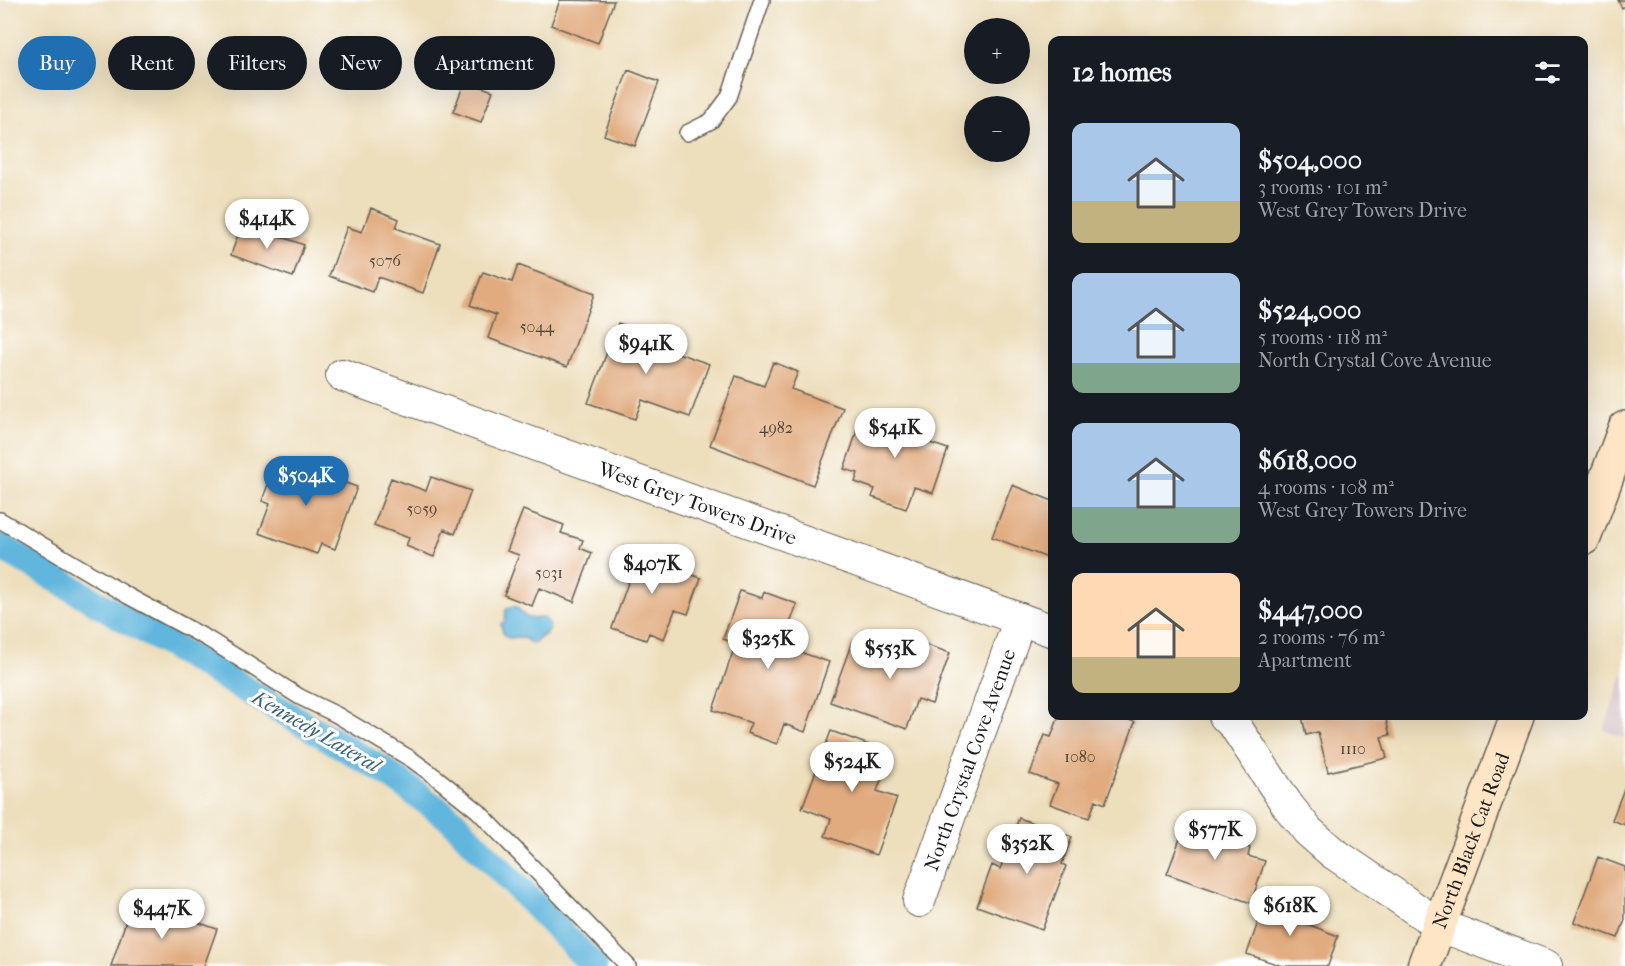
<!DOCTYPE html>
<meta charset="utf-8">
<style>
body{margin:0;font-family:"IM FELL French Canon",serif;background:#20242c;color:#f1f3f6;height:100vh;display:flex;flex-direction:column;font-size:22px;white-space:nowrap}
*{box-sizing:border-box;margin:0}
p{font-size:20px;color:#9ea1a6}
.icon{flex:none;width:33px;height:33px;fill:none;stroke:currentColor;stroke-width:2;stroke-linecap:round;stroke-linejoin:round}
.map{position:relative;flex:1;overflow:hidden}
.panel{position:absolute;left:1048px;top:36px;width:540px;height:684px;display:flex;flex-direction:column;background:#171b24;border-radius:12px;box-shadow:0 6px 24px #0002}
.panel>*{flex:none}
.banner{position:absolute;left:18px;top:36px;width:570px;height:54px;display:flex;gap:12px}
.controls{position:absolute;left:964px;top:18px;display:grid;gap:12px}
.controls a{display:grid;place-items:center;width:66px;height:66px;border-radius:50%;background:#171b24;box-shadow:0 6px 24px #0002;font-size:30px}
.price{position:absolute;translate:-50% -51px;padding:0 14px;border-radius:21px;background:#fff;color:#222;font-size:20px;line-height:39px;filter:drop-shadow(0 2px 3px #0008)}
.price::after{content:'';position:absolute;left:50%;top:36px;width:18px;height:14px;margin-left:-9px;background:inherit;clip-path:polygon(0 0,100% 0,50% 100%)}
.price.active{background:#1f6fb2;color:#fff}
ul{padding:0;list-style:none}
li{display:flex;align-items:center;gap:18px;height:150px;padding:0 24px}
li span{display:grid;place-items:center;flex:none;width:168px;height:120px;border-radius:12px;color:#555}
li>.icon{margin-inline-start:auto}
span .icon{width:72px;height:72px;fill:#fffc;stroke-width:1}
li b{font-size:26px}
h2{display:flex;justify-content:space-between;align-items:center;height:72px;padding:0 24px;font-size:26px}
.tag{padding:0 21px;border-radius:27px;background:#171b24;box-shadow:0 6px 24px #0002;font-size:21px;line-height:54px}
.tag.active{background:#1f6fb2;color:#fff}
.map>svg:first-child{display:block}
</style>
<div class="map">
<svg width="1625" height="966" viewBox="0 0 1625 966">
<rect width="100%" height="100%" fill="#fff"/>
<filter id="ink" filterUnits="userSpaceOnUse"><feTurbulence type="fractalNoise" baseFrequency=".0167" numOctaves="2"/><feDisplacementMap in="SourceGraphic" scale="12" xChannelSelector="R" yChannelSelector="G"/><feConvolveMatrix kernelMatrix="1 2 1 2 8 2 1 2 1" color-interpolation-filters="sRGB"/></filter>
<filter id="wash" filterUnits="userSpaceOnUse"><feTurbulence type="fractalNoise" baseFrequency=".008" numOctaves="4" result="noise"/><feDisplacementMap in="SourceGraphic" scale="24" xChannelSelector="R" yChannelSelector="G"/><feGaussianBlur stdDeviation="1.35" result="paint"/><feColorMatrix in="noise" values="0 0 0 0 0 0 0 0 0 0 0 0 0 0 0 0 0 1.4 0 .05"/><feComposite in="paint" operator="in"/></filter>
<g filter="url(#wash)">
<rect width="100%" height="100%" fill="#eddebc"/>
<path fill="#d2bec2" d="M1625 670V738L1604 730Z"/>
<path fill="#61b6dd" stroke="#3e697c" stroke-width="1.5" d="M515 606C520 609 521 613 525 616 531 620 537 618 544 618 555 628 549 631 540 638 533 644 541 640 532 644 529 642 527 639 523 638 513 634 504 646 501 624L505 621 506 610 510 607Z"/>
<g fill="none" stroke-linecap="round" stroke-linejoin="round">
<path stroke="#61b6dd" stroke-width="27" d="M0 546 383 770 452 820 594 966"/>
</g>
<g id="blocks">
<path fill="#e1ab7f" d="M560 0 614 1 598 43 551 25Z
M1618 0H1625V6L1622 8Z
M628 70 659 82 635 146 604 135Z
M465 81 493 91 481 122 453 112Z
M371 208 399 219 396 228 440 244 423 293 378 277 373 292 329 276 347 227 362 232Z
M242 222 304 245 293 277 231 255Z
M518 265 594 294 567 367 488 338 496 315 470 305 483 272 512 282Z
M618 323 675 344 672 351 709 364 690 417 642 400 635 419 588 403Z
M773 362 798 372 791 389 843 408 813 485 710 445 736 376 764 386Z
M881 413 925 428 921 440 948 449 933 493 914 487 906 509 872 497 875 489 855 482 858 473 844 469 862 417 878 423Z
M277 459 357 487 335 549 321 544 317 554 259 533 270 504 262 501Z
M431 477 471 491 455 534 444 529 434 557 406 546 409 538 374 525 391 478 426 491Z
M1012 485 1053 501V560L992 537Z
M523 510 564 525 561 533 583 540 580 548 592 553 574 602 539 588 532 606 504 595 519 555 507 551Z
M625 546 657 558 656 562 701 578 688 614 675 610 664 639 649 633 646 640 612 628 629 580 615 574Z
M740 591 762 598 764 592 797 604 782 646 829 662 805 732 784 724 777 744 747 733 751 723 713 710 736 643 723 639Z
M898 635 950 653 932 704 917 699 907 729 830 702 852 642 891 655Z
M1059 716H1118L1135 722 1105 804 1096 800 1089 818 1050 804 1058 784 1030 774 1045 735 1051 737Z
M1302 716H1385L1390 735 1381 737 1387 758 1328 772 1318 732 1306 735Z
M831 731 891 753 877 791 897 798 876 855 825 836 831 819 802 808Z
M1625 786V825L1612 820Z
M1189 814 1230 829 1226 840 1250 848 1248 856 1265 861 1251 903 1167 874Z
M1019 818 1072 837 1062 864 1066 866 1042 930 977 906 992 865 1000 869Z
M1598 857 1625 867V920L1618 938 1574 922Z
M1268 893 1307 908 1302 922 1338 936 1328 966H1282L1247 954Z
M133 900 217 929 204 966H111Z"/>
</g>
</g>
<g filter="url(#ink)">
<use href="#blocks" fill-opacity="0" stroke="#656054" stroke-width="1.5"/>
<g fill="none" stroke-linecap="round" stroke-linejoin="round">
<g stroke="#656054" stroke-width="18">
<path id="lane" d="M687 133 711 121 729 97 762 0
M0 520 128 596 208 639 300 697 337 715 411 759 437 778 478 811 628 966"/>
</g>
<g stroke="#656054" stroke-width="34">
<g id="street">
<path id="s1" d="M342 375 1053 631"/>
<path d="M1225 716 1235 726 1288 806 1308 831 1332 852 1439 925 1546 966"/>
<path id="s2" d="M919 901 1020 619"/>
</g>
</g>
<g stroke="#656054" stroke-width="36">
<g id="secondary">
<path d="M1584 538 1625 428"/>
<path id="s3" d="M1424 966 1517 716"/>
</g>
</g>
<use href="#lane" stroke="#fff" stroke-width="15"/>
<use href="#street" stroke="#fff" stroke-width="32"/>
<use href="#secondary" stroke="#fde5c5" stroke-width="33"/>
</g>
</g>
<g text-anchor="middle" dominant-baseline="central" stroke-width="6" stroke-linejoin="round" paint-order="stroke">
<g font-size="16" fill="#4d4035">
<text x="385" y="260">5076</text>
<text x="537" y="326">5044</text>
<text x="776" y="427">4982</text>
<text x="422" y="508">5059</text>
<text x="549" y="572">5031</text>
<text x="1353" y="748">1110</text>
<text x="1080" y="756">1080</text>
</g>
<g font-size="20" fill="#1c1c1c" stroke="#fff">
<text stroke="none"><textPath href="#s1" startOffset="378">West Grey Towers Drive</textPath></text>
<text stroke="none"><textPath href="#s2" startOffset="150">North Crystal Cove Avenue</textPath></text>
<text stroke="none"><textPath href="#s3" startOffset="134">North Black Cat Road</textPath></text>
</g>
<g font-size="21" font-style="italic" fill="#3b6173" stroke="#fff">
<text transform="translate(316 731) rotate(30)">Kennedy Lateral</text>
</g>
</g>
</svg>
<div class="controls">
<a>+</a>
<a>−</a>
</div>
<b class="price" style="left:267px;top:250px">$414K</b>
<b class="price" style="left:646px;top:375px">$941K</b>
<b class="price" style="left:895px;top:459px">$541K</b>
<b class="price active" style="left:306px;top:507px">$504K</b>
<b class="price" style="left:652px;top:595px">$407K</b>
<b class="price" style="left:768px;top:670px">$325K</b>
<b class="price" style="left:890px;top:680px">$553K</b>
<b class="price" style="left:852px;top:793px">$524K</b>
<b class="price" style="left:1215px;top:861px">$577K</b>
<b class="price" style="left:1027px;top:875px">$352K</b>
<b class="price" style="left:1290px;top:937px">$618K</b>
<b class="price" style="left:162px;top:940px">$447K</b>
<div class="banner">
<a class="tag active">Buy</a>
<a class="tag">Rent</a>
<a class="tag">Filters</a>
<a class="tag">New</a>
<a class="tag">Apartment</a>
</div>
<section class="panel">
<h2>12 homes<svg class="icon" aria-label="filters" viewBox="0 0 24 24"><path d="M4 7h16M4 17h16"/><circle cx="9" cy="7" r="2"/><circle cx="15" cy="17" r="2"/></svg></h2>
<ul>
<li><span style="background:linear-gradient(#a9c7e8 65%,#c2b280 0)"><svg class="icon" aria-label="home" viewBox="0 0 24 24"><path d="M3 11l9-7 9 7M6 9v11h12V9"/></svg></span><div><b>$504,000</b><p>3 rooms · 101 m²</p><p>West Grey Towers Drive</p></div></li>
<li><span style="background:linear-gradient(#a9c7e8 75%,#7fa58c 0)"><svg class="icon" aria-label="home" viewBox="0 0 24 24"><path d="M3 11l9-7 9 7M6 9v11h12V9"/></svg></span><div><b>$524,000</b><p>5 rooms · 118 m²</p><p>North Crystal Cove Avenue</p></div></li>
<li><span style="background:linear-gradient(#a9c7e8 70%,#7fa58c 0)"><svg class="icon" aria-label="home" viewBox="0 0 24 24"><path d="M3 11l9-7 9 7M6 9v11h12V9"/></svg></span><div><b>$618,000</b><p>4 rooms · 108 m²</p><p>West Grey Towers Drive</p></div></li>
<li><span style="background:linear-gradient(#ffd9b3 70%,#c2b280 0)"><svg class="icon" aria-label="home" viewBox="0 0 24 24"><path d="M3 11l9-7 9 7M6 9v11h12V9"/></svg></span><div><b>$447,000</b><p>2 rooms · 76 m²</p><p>Apartment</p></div></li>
</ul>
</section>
</div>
